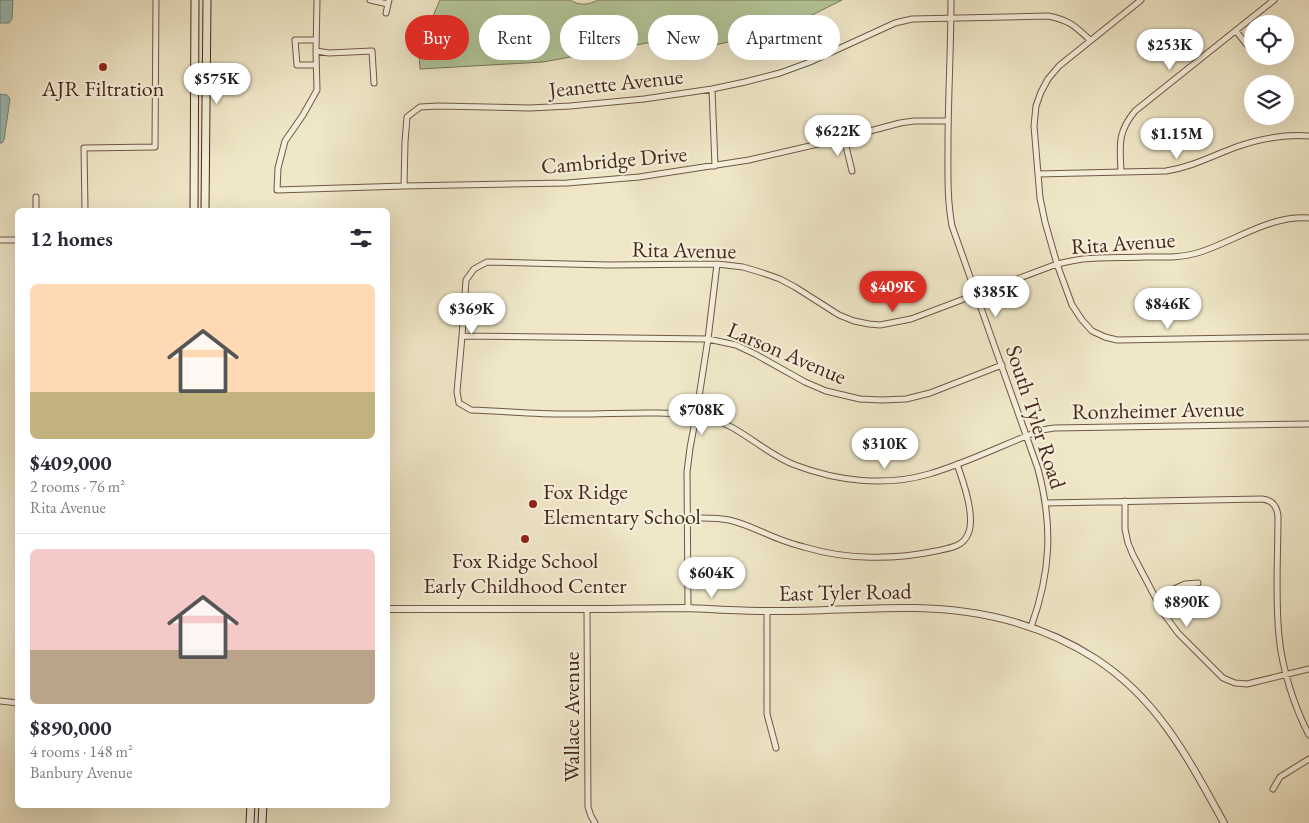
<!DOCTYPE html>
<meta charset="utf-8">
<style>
body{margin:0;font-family:"EB Garamond",serif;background:#f2f2f3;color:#2b2b33;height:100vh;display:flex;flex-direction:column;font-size:19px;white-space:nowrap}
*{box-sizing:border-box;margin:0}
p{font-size:16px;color:#7c7c81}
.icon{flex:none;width:28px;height:28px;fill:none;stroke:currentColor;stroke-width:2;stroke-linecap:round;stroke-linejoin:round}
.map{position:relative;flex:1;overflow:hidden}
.side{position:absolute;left:15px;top:208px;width:375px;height:600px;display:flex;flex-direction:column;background:#fff;border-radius:8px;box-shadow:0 5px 20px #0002}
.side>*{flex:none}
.hud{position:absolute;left:405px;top:15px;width:475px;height:45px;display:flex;gap:10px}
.tools{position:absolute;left:1244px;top:15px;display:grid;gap:10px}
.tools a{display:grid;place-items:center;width:50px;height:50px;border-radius:50%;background:#fff;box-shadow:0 5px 20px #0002;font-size:25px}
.price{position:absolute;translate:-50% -42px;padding:0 11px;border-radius:18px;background:#fff;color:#222;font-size:16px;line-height:32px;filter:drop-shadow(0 1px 2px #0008)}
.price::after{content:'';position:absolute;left:50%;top:30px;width:15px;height:11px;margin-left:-8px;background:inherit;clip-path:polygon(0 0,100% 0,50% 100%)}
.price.selected{background:#d93025;color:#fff}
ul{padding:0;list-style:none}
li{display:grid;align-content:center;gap:10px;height:265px;padding:0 15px}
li+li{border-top:1px solid #e1e1e2}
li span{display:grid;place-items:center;height:155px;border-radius:8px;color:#555}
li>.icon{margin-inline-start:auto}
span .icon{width:90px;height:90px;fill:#fffc;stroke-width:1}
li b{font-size:21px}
h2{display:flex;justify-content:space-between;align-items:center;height:60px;padding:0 15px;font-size:21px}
.chip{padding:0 18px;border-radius:22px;background:#fff;box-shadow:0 5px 20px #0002;font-size:18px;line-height:45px}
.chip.selected{background:#d93025;color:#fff}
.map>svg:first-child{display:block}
</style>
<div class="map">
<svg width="1309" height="823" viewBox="0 0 1309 823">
<rect width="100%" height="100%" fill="#efe7c7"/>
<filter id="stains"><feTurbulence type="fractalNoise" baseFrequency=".004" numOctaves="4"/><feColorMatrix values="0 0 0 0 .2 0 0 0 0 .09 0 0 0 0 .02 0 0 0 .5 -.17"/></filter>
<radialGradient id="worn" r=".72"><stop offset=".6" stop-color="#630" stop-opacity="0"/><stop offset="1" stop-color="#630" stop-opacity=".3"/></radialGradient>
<path fill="#b5c799" stroke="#7e775a" d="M440 0H570C580 6 588 5 598 0H842L790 26 754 36 681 53 658 41 543 62 420 69 418 40 429 25Z"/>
<path fill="#9abfb9" stroke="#78827a" d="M0 0H13L12 19 9 23H0Z
M0 94 7 95 10 99 4 140 2 143H0Z"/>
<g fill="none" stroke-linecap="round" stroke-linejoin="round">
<g stroke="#705747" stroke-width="7">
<path id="minor" d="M317 0 316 51 317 90 303 115 285 141 278 168 277 190 404 186 567 183 639 177 749 160 844 138 900 123 914 121H948
M370 0 388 4
M951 0C951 49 948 97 948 146 948 173 947 199 952 226L1038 469C1053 525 1051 572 1031 627
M1141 0 1059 66 1048 79 1041 92 1036 106 1034 126 1040 198 1045 222 1057 264 1072 305 1082 320 1092 331 1105 337 1117 340 1309 337
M386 13 389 0
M1236 31 1252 51
M316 40H295L297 65H316
M316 51 329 53 372 51 374 83
M712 89 715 166
M844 138 852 171
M1121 172C1120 145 1117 133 1135 111L1274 0
M1038 174 1166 171C1192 167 1212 156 1236 147 1259 139 1284 134 1309 136
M404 186 405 142 407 117 420 107 438 106 530 108 570 106 644 99 712 89 745 82 780 73 810 62 895 23 912 19 1048 16C1069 20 1075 26 1090 40
M36 197V210
M85 210 84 148 155 147 156 0
M1309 218C1269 215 1234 242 1197 253 1180 258 1162 257 1144 257 1124 258 1103 257 1083 259 1075 260 1066 262 1057 264L911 319 880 325 869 324 854 321 839 315 795 287 780 279 763 273 743 267 717 264 608 265 487 262 474 269 466 280 462 336 457 392 459 403 471 410C506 411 542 415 577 414 619 414 664 410 705 417 739 424 763 453 795 465 837 481 885 487 929 474 967 463 1004 444 1042 430L1054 428 1309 424
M0 240H18
M462 336 708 339 736 345 755 354 805 382 826 391 860 399 882 400 906 399 930 393 1002 365
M1125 501V529L1128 543 1133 555 1164 614 1178 633 1223 678 1235 683 1247 684 1309 669
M1046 503 1262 499C1272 500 1277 506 1278 516 1278 556 1275 596 1279 636 1282 669 1294 706 1309 735
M688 518C702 518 716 517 729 520 747 524 763 533 779 539 787 542 796 545 804 547 847 560 894 560 936 551 949 548 963 547 968 534 976 517 963 481 957 464
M1156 597 1185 584 1198 583
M688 608 687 472 690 448 696 416 708 339 717 264
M587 609 588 807 591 816 595 823
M767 611V714L776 748
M0 701 18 703
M1273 789 1280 777 1309 759"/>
</g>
<g stroke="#705747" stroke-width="8">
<path id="tertiary" d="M388 609C454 609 521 609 588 609 621 609 654 608 686 608 713 609 739 611 766 611 815 612 865 607 915 608 979 609 1042 624 1096 659 1159 700 1189 760 1224 823"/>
</g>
<g stroke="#46271c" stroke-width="9">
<path id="secondary" d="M194 210 195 0
M205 210 207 0
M250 823 251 805
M262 823 263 805"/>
</g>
<use href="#minor" stroke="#f5efdb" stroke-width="5"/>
<use href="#tertiary" stroke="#f5efdb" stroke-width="6"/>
<use href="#secondary" stroke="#f5efdb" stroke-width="7"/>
</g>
<g fill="#8f2418" stroke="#f5efdb" stroke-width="2">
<circle cx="103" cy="67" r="5"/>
<circle cx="533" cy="504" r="5"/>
<circle cx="525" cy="539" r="5"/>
</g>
<g text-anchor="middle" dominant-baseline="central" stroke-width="4.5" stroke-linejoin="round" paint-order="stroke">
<g font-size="22" fill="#46271c" stroke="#f5efdb">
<text transform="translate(616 83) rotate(-6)">Jeanette Avenue</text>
<text transform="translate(614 160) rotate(-5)">Cambridge Drive</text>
<text transform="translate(1123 243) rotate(-4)">Rita Avenue</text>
<text transform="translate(684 250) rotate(1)">Rita Avenue</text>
<text transform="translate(787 353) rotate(23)">Larson Avenue</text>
<text transform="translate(1158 410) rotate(-1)">Ronzheimer Avenue</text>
<text transform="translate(1036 417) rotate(72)">South Tyler Road</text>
<text transform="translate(845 592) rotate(-1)">East Tyler Road</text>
<text transform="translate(571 717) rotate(-90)">Wallace Avenue</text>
</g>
<g font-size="22" fill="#46271c" stroke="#f5efdb">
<text x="103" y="88">AJR Filtration</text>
<text x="543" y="491" text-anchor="start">Fox Ridge<tspan x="543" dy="25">Elementary School</tspan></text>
<text x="525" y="560">Fox Ridge School<tspan x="525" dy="25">Early Childhood Center</tspan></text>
</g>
</g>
<rect width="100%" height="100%" filter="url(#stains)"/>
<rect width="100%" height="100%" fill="url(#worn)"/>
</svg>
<div class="tools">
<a><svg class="icon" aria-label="locate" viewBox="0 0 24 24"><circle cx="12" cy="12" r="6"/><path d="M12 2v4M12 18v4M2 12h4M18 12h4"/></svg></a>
<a><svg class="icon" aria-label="layers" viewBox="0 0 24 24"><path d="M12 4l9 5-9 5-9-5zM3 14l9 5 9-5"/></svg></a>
</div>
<b class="price" style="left:1170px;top:71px">$253K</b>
<b class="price" style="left:217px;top:105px">$575K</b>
<b class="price" style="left:838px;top:157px">$622K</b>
<b class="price" style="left:1177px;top:160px">$1.15M</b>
<b class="price selected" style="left:893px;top:313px">$409K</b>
<b class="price" style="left:996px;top:318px">$385K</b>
<b class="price" style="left:1168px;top:330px">$846K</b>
<b class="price" style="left:472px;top:335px">$369K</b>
<b class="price" style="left:702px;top:436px">$708K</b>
<b class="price" style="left:885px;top:470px">$310K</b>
<b class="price" style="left:712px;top:599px">$604K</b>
<b class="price" style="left:1187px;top:628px">$890K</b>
<div class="hud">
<a class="chip selected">Buy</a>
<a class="chip">Rent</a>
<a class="chip">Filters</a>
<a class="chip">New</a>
<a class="chip">Apartment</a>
</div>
<section class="side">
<h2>12 homes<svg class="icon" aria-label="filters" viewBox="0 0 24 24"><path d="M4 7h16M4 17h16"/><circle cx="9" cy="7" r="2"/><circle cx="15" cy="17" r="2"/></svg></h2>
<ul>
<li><span style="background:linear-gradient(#ffd9b3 70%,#c2b280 0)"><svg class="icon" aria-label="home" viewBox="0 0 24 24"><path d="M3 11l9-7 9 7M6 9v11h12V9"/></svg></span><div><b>$409,000</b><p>2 rooms · 76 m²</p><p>Rita Avenue</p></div></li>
<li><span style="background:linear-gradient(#f6c9c9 65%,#b9a48a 0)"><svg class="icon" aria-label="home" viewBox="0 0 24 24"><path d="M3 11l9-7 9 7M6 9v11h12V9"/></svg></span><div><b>$890,000</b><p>4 rooms · 148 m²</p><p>Banbury Avenue</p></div></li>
</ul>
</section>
</div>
